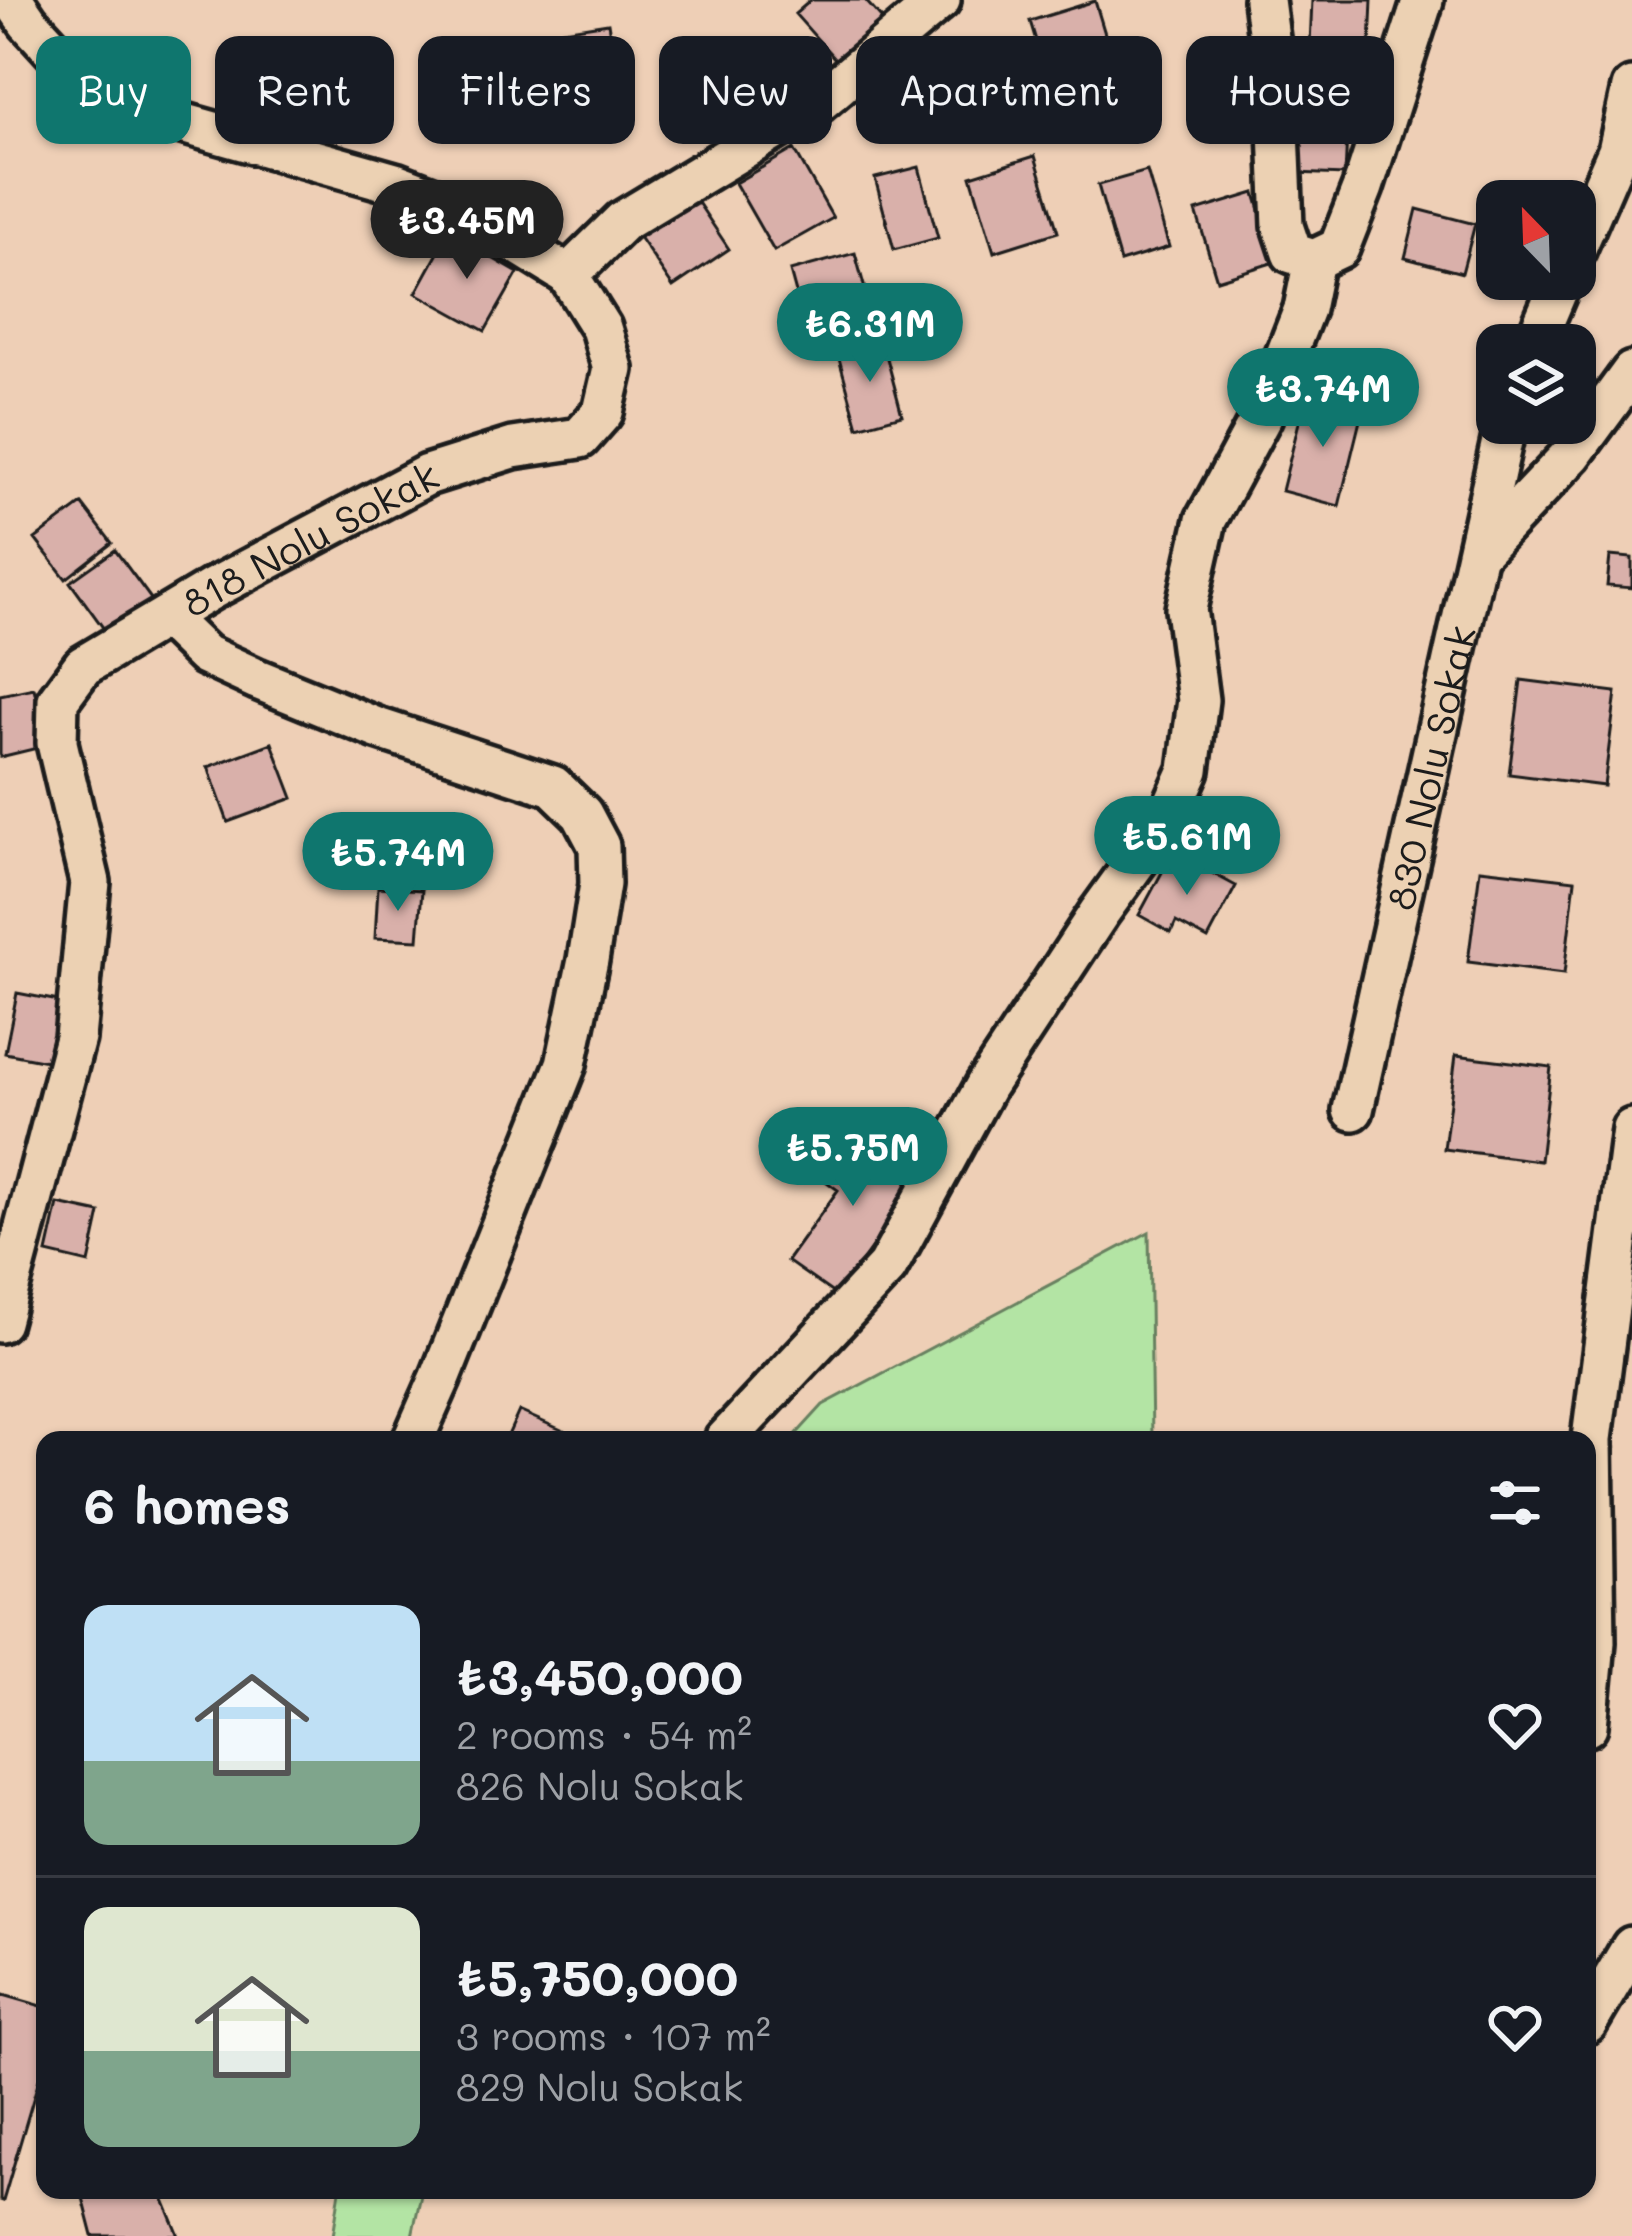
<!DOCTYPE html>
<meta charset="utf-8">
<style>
body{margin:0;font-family:Mali,sans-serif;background:#242831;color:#f1f3f6;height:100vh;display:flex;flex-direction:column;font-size:45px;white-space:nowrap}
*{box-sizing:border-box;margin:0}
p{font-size:39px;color:#9ea1a6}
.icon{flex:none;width:66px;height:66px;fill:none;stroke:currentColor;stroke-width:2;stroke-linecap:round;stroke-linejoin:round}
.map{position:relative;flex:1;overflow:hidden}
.side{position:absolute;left:36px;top:1431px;width:1560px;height:768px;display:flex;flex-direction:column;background:#171b24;border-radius:24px;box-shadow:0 3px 9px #0004}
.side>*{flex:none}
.guide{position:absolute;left:36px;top:36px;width:1560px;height:108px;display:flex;gap:24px}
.needle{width:78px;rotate:337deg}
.tools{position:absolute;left:1476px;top:180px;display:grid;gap:24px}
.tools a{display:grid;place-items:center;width:120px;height:120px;border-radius:24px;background:#171b24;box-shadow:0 3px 9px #0004;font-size:60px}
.price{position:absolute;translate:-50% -102px;padding:0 27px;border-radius:42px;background:#0f766e;color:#fff;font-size:39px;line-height:78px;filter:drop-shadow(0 3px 6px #0008)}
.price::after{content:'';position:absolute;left:50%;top:72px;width:36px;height:27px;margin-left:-18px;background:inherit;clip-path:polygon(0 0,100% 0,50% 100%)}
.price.selected{background:#222;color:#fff}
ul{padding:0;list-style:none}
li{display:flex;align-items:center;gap:36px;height:300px;padding:0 48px}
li+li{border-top:3px solid #363941}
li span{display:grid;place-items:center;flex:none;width:336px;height:240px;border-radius:24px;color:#555}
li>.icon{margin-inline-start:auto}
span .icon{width:144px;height:144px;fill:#fffc;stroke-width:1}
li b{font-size:51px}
h2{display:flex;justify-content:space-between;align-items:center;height:144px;padding:0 48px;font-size:51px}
.chip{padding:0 42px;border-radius:24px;background:#171b24;box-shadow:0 3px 9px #0004;font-size:42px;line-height:108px}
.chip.selected{background:#0f766e;color:#fff}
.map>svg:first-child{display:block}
</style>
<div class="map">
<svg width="1632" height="2236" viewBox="0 0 1632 2236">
<rect width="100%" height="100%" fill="#eecfb6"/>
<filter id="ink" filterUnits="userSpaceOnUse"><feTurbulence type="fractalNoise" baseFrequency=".00833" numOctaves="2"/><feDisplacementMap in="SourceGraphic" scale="24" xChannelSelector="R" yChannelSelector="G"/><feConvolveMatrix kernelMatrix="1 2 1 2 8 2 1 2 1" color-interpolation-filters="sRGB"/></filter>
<g filter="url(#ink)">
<path fill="#b3e4a4" stroke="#688060" stroke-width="3" d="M1149 1232 1152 1440H791L823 1405Z
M340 2190H422L412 2236H333Z"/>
<path fill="#d9b0aa" stroke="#1c1c1c" stroke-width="3" d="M811 0H865L889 27 843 68 795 14Z
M1312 0H1372L1370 47 1310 45Z
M1095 1 1118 77 1053 97 1030 21Z
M608 23 616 75 571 82 563 30Z
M997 42 1020 118 955 138 932 62Z
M1297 113 1348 115 1345 175 1295 173Z
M794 149 833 218 774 251 735 183Z
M1035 156 1058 232 994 252 971 176Z
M919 167 938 238 894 250 875 178Z
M1147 171 1169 247 1120 262 1098 185Z
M1255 193 1275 262 1217 280 1196 211Z
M695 198 729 249 673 287 639 237Z
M1417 209 1475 224 1462 273 1405 258Z
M449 233 518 273 485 331 416 293Z
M855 253 876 329 811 348 790 271Z
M883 343 902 415 858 427 838 355Z
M1306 394 1363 408 1339 506 1282 491Z
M82 504 112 543 66 579 35 539Z
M115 550 154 603 109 636 70 582Z
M1610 556 1632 558V588L1607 586Z
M1521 680 1616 692 1604 786 1509 774Z
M34 688 46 746 0 757V695Z
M272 743 293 798 228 822 208 767Z
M1173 852 1236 886 1208 939 1176 922 1171 933 1139 915Z
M1480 869 1575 880 1564 974 1468 962Z
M378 887 422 890 418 940 375 938Z
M17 993 69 1003 57 1063 5 1053Z
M1456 1055 1551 1067 1540 1161 1444 1149Z
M847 1124 922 1178 837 1296 787 1261 838 1190 813 1172Z
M58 1204 100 1213 89 1263 47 1253Z
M519 1411 584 1440H506Z
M0 1994 45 2007V2059L3 2201 0 2200Z
M81 2190H160L179 2236H93Z"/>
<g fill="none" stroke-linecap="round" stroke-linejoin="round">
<g stroke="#1c1c1c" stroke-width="48">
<g id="minor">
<path d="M13 0 28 22 82 81 143 112 395 183 458 207 568 275"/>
<path d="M1264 0 1278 107 1283 226 1292 253 1314 260 1339 248 1363 187 1423 0"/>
<path d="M1575 250 1618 151 1632 88"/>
<path d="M1534 345 1562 279"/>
<path d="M1478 553 1572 454 1632 372"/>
<path d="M166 617 205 655 257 679 377 728 553 786 582 814 599 846 600 884 588 960 566 1064 440 1379 413 1440"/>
<path id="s1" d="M1353 1110 1506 423"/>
<path id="s2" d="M0 1322 75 1038 90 882 57 743 58 700 83 666 212 589 427 475 513 448 580 438 603 412 613 369 601 328 568 275 623 221 814 106 940 0"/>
<path d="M725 1440 887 1267 986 1085 1099 913 1167 819 1189 770 1198 700 1186 609 1206 520 1262 416 1304 309 1314 260"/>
<path d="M1587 1726 1595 1642 1592 1439 1632 1129"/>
<path d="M1587 2023 1632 1947"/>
</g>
</g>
<use href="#minor" stroke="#ecd1b3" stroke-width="39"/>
</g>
</g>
<g text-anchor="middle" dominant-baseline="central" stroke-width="9" stroke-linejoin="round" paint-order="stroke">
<g font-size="39" fill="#1c1c1c" stroke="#ecd1b3">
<text stroke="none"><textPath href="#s2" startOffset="939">818 Nolu Sokak</textPath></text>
<text stroke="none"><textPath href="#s1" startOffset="351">830 Nolu Sokak</textPath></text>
</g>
</g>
</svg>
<div class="tools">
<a><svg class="needle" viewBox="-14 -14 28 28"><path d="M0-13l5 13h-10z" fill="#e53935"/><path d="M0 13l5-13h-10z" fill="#9ea1a6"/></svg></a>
<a><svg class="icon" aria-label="layers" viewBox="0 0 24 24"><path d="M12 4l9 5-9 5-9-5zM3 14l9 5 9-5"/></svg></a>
</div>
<b class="price selected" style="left:467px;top:282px">₺3.45M</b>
<b class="price" style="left:870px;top:385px">₺6.31M</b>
<b class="price" style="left:1323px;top:450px">₺3.74M</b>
<b class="price" style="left:1187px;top:898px">₺5.61M</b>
<b class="price" style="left:398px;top:914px">₺5.74M</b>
<b class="price" style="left:853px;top:1209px">₺5.75M</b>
<div class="guide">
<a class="chip selected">Buy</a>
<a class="chip">Rent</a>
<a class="chip">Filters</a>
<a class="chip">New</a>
<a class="chip">Apartment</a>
<a class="chip">House</a>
</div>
<section class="side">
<h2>6 homes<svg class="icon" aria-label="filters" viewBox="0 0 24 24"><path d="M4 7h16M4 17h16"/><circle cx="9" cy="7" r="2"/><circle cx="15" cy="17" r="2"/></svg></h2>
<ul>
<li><span style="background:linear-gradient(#bfe0f5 65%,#7fa58c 0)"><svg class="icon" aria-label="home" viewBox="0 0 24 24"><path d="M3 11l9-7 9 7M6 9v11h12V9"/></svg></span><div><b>₺3,450,000</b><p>2 rooms · 54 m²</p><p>826 Nolu Sokak</p></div><svg class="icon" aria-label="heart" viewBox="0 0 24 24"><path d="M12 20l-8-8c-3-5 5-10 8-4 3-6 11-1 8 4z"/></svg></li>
<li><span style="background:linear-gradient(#dfe7d0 60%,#7fa58c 0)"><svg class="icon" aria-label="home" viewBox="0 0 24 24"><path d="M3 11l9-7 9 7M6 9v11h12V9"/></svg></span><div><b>₺5,750,000</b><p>3 rooms · 107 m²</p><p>829 Nolu Sokak</p></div><svg class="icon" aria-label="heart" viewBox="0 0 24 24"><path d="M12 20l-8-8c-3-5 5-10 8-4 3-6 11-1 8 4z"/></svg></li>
</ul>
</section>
</div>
